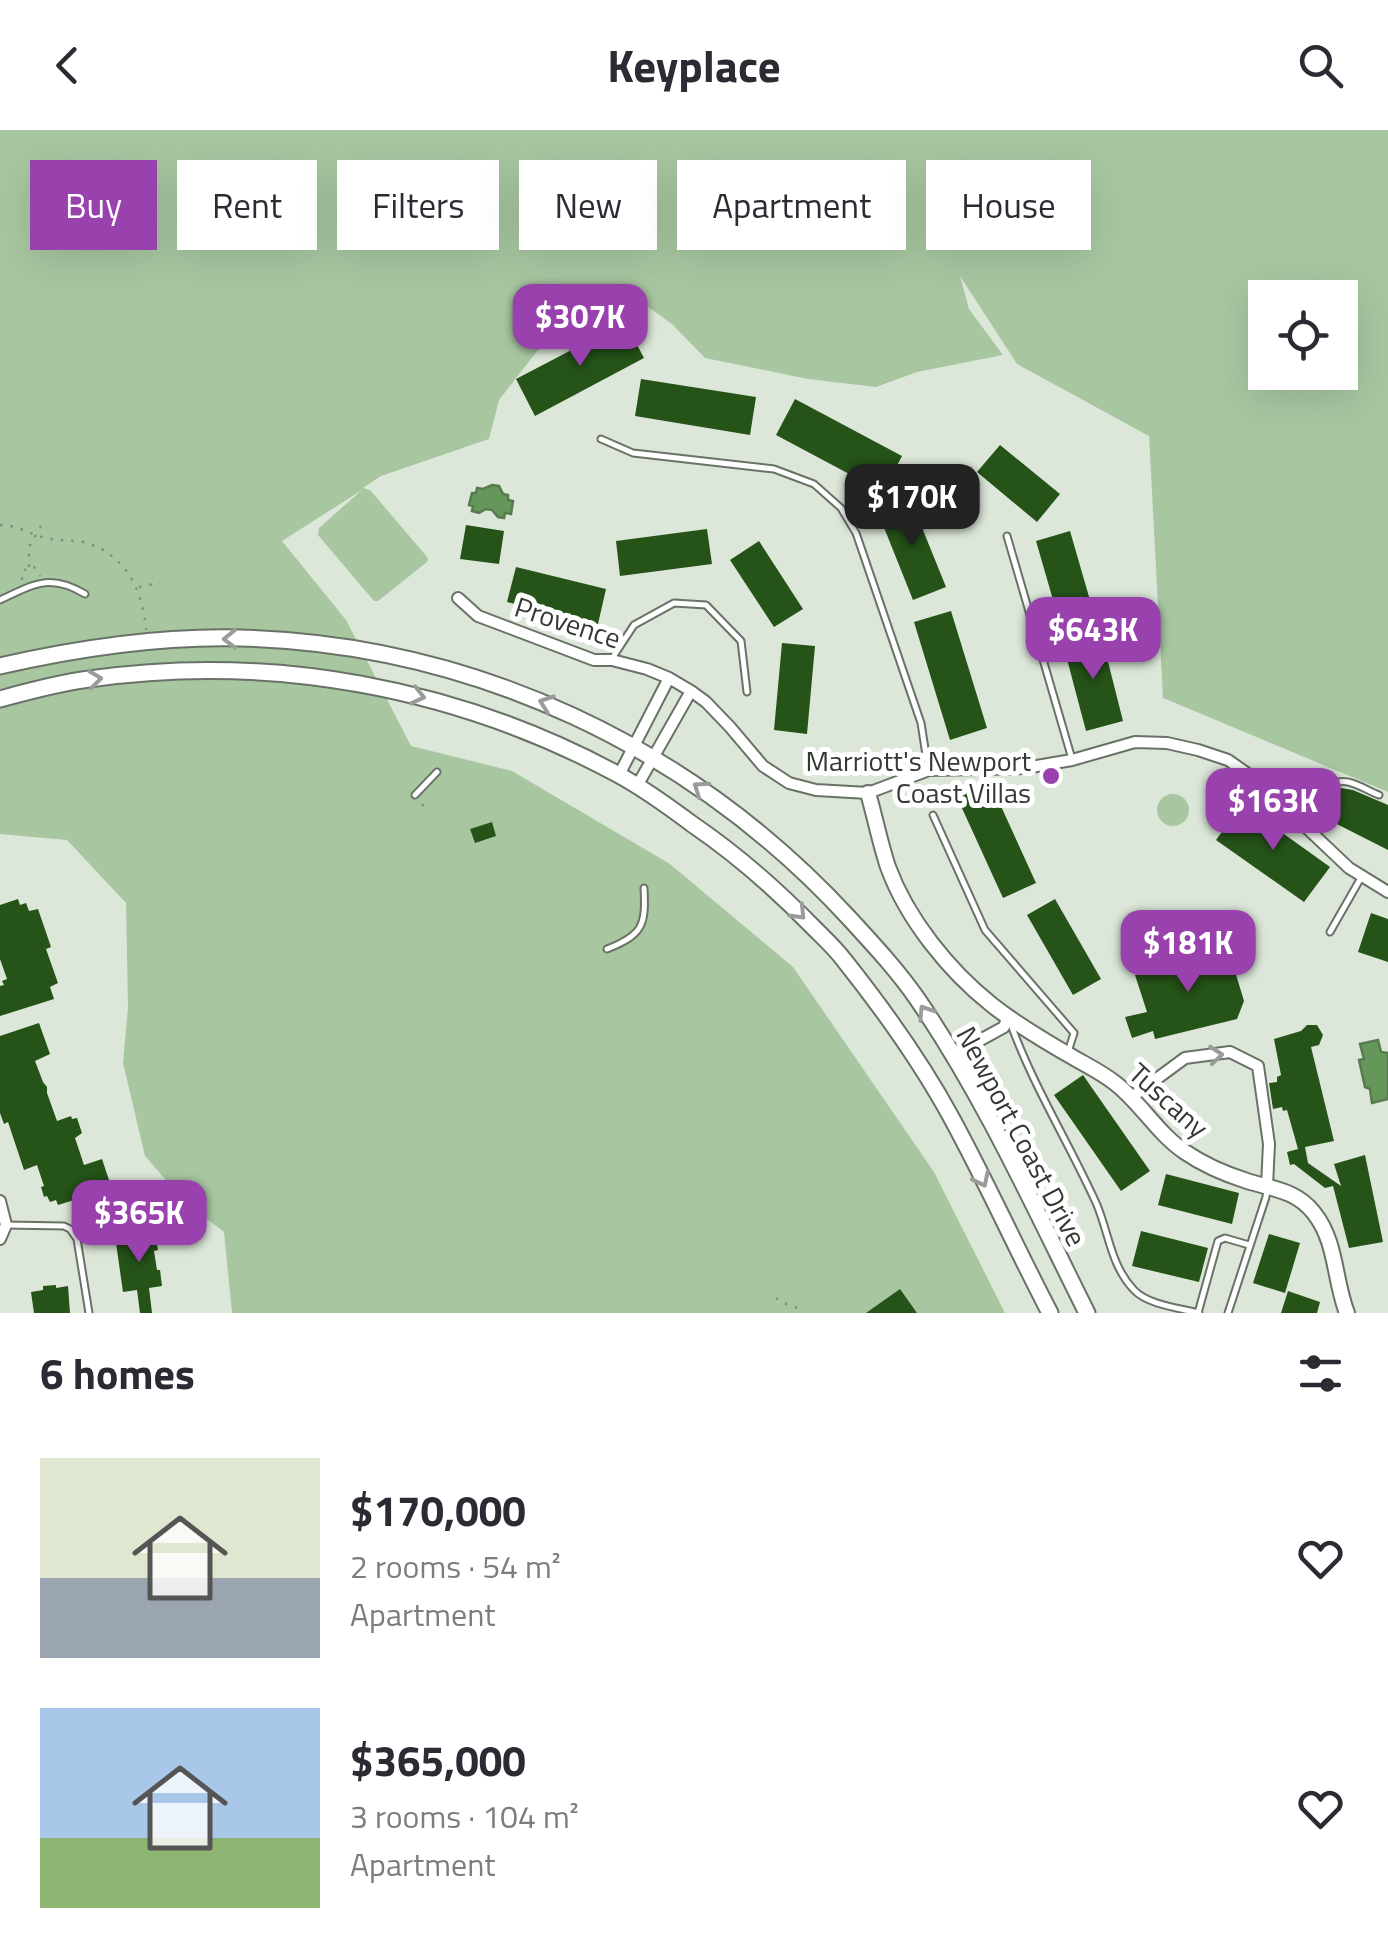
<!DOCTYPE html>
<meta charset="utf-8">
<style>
body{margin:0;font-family:"Titillium Web",sans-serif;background:#f7f7f7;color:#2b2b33;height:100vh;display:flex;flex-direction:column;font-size:38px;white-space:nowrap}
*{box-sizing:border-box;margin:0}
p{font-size:32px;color:#7c7c81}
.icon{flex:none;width:55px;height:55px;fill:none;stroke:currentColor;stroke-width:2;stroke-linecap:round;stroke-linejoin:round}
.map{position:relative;height:1183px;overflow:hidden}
.sheet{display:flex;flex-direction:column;background:#fff;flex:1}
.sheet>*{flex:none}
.top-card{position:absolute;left:30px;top:30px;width:1330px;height:90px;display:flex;gap:20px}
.buttons{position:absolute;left:1248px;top:150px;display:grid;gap:20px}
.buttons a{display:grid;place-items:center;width:110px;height:110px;border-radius:0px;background:#fff;box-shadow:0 10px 40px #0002;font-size:50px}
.price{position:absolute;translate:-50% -85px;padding:0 22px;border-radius:20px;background:#9942ae;color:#fff;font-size:32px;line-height:65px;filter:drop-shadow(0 2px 5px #0008)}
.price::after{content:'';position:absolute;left:50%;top:60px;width:30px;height:22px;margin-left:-15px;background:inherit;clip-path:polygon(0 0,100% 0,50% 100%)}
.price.current{background:#222;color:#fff}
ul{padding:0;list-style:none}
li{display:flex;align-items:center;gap:30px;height:250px;padding:0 40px}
li span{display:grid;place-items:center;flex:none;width:280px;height:200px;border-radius:0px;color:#555}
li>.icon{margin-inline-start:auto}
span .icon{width:120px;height:120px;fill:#fffc;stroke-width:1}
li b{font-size:42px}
h2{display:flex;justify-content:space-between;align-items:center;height:120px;padding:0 40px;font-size:42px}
.pill{padding:0 35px;border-radius:0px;background:#fff;box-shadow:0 10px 40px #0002;font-size:35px;line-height:90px}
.pill.current{background:#9942ae;color:#fff}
header{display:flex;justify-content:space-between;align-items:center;height:130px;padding:0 40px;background:#fff;font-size:45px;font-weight:700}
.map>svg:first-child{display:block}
</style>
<header><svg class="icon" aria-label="back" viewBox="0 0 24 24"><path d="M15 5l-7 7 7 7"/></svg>Keyplace<svg class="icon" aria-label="search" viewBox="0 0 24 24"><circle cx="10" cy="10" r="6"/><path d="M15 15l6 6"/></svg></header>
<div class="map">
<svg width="1388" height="1183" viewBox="0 0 1388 1183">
<rect width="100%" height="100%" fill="#dce7d9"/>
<path fill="#a8c7a1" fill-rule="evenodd" d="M0 0H1388V662L1163 568 1149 306 1017 234 960 146 969 179 1003 225 917 242 876 257 808 249 705 228 672 194 633 166 548 207 499 270 489 309 381 346 363 358 370 360 428 428 427 432 378 471H374L318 405 319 398 362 360 282 411 346 490 411 616 512 641 670 734 793 837 934 1042 1005 1183H232L224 1102 185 1072 145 1026 123 933 128 877 126 773 67 710 0 704ZM1265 168H1340V242H1265Z
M1157 680a16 16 0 1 1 32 0a16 16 0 1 1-32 0Z"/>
<path fill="#66975a" stroke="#577b4f" stroke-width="2.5" d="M492 355 499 356 503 364 508 365V370L513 371 511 384 505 383 504 388 498 387 492 380 486 379 479 383 472 381 473 376 469 375 472 363H476L477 358 483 359Z
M1378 910 1381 922 1388 923V969L1372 973 1370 959 1365 957 1359 930 1364 929 1360 914Z"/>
<path fill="#255318" d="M625 192 644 228 535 286 516 249Z
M641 249 756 267 750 305 635 286Z
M795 269 902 326 883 362 776 305Z
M1000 315 1060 364 1037 392 977 342Z
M910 368 946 457 913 470 877 380Z
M466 395 504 401 499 434 460 429Z
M707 399 712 434 620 446 616 411Z
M1070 401 1094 484 1060 494 1036 411Z
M759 411 803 479 774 497 730 430Z
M516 437 606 459 598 494 507 472Z
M951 481 987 598 950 610 914 492Z
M1101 504 1123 591 1086 601 1063 514Z
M782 513 815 516 807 604 774 600Z
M989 650 1036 753 1003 768 956 665Z
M1341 658 1353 660 1388 675V720L1325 688Z
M1242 674 1330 737 1304 772 1216 710Z
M492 692 496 706 475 713 470 699Z
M18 769 20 775 26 773 29 781 38 779 51 817 46 819 58 853 50 857 54 869 0 886V856L4 855 2 851 7 849 0 829V775Z
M1055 769 1101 849 1073 865 1027 785Z
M1371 783 1388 789V832L1358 822Z
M1228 818 1244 871 1237 889 1155 909 1153 901 1132 908 1125 887 1147 882 1135 845 1152 842 1151 836Z
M39 893 50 924 35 931 43 952 47 957V963L57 991 71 986 72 989 77 988 82 1003 75 1008 84 1035 102 1029 112 1059 125 1056 131 1075 128 1077 112 1083 110 1080 95 1082 94 1078 79 1083 74 1070 58 1075 56 1070 50 1072 47 1066 44 1067 41 1057 44 1056 37 1035 24 1040 8 992 4 994 0 983V906Z
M1307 895H1317L1323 905 1319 915 1311 917 1334 1011 1305 1017 1308 1033 1341 1056 1334 1034 1365 1025 1383 1112 1349 1118 1333 1056 1325 1058 1294 1034 1290 1035 1287 1022 1298 1019 1287 980 1283 981 1282 977 1273 979 1269 953 1277 952V947L1281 945 1274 909 1301 901Z
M1083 945 1150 1041 1121 1061 1054 965Z
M1166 1044 1239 1063 1232 1094 1158 1075Z
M150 1099 151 1105 155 1104 158 1120 154 1121 157 1140H160L162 1156 149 1158 152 1183H140L137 1160 123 1162 115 1106 124 1105V1103Z
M1141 1101 1208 1118 1199 1152 1132 1136Z
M1269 1104 1300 1113 1285 1163 1253 1153Z
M56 1155V1158L68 1156 70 1183H34L31 1162 43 1160V1156Z
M900 1159 917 1183H866Z
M1288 1161 1320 1172 1317 1183H1281Z"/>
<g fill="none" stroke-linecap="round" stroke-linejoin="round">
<g stroke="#697266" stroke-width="9">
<path id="lane" d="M601 309 633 323 774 339 814 354 841 378 856 403 921 593 928 638
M1007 406 1072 629
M0 470C34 454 50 443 85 464
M613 527 634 495 674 473 706 475 741 511 747 562
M415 665 437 642
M1292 684C1306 671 1327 648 1348 652 1358 654 1369 661 1379 665
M933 685 985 800 1074 903 1068 922
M1330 802 1362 746
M607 819C643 805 646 795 644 758
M1010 892C1033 956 1069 1013 1097 1075 1109 1104 1111 1136 1134 1160 1148 1175 1180 1178 1199 1183
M6 1095 64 1096 70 1099 77 1109 89 1183
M1198 1183 1218 1111 1225 1108 1249 1115
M1228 1183 1266 1067 1267 1059"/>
</g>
<g stroke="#697266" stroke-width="14">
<path id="street" d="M458 468 478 486 594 530H612L647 539 669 548 691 561 706 572 730 597 763 636 789 653 816 660 868 663 929 640 1025 638 1072 630 1135 612 1167 613 1198 620 1228 630 1255 649 1349 738 1388 762
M619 645 669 548
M637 656 691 561
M953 925 1004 897 1008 886
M1132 967 1185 928 1230 922 1258 936 1269 1014 1267 1056
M0 1071 6 1095 0 1109"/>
</g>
<g stroke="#697266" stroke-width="18">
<path id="secondary" d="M868 663C875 687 880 713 888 737 907 789 949 841 992 875 1016 894 1043 910 1069 925 1084 934 1101 942 1115 953 1141 973 1157 1003 1185 1022 1204 1035 1225 1044 1247 1051 1272 1059 1296 1060 1314 1083 1337 1112 1334 1150 1347 1183"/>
</g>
<g stroke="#697266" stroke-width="19">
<path id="primary" d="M0 536C79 518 159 506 240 508 474 514 692 617 850 789 873 814 898 841 918 870 985 968 1034 1077 1087 1183
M0 569C29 561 59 553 89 549 270 523 456 557 617 644 643 658 668 676 692 694 736 724 776 759 813 797 824 808 835 818 844 830 883 879 921 932 951 987 986 1051 1016 1118 1050 1183"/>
</g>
<path stroke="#868e84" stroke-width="2.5" stroke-dasharray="2.5 8" stroke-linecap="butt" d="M0 395C21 395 32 407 52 409 62 411 72 410 83 412 125 423 143 460 146 500
M29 437V417L41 396
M22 450V442L29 437H34L40 446
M139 457 160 453
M422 674 427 681
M776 1168 781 1172 803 1180"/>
<use href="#lane" stroke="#fff" stroke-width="5"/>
<use href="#street" stroke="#fff" stroke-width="10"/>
<use href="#secondary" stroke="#fff" stroke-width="14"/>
<use href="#primary" stroke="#fff" stroke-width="15"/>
</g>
<defs><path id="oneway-chevron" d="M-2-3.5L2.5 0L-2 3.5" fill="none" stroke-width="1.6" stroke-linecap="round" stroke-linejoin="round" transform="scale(2.5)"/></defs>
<g stroke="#9a9c9a">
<use href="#oneway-chevron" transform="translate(230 509) rotate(179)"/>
<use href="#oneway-chevron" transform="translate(95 549) rotate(-7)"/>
<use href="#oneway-chevron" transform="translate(418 566) rotate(13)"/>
<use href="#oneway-chevron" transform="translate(546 573) rotate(-160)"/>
<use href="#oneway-chevron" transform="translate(700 658) rotate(-145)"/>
<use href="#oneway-chevron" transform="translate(799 783) rotate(46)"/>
<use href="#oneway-chevron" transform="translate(925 882) rotate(-123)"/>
<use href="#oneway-chevron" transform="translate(1216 925) rotate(-5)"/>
<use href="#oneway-chevron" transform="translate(982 1050) rotate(64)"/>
</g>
<circle fill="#9942ae" stroke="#fff" stroke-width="4" cx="1051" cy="646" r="10"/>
<g text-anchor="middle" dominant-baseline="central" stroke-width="10" stroke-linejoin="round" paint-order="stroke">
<g font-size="28" fill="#353934" stroke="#fff">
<text transform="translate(568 492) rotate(18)">Provence</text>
<text transform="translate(1169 970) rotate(42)">Tuscany</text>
<text transform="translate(1022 1006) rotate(62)">Newport Coast Drive</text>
</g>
<g font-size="28" fill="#353934" stroke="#fff" text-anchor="end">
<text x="1031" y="630">Marriott's Newport<tspan x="1031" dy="32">Coast Villas</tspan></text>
</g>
</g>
</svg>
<div class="buttons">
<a><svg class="icon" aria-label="locate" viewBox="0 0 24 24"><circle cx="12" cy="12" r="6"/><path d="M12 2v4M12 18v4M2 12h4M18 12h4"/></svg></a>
</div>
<b class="price" style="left:580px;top:239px">$307K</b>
<b class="price current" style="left:912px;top:419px">$170K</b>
<b class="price" style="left:1093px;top:552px">$643K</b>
<b class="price" style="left:1273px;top:723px">$163K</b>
<b class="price" style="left:1188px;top:865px">$181K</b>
<b class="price" style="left:139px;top:1135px">$365K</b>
<div class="top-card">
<a class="pill current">Buy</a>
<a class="pill">Rent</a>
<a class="pill">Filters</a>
<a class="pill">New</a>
<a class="pill">Apartment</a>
<a class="pill">House</a>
</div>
</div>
<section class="sheet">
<h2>6 homes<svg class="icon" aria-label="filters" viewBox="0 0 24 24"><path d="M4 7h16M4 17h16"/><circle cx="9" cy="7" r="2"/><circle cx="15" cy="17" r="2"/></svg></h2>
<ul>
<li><span style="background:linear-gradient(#dfe7d0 60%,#9aa5b1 0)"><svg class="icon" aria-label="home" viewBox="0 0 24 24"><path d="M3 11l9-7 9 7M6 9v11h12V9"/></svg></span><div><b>$170,000</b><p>2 rooms · 54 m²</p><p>Apartment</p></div><svg class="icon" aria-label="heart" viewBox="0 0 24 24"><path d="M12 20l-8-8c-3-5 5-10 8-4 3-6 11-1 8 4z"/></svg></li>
<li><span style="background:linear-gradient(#a9c7e8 65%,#8fb573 0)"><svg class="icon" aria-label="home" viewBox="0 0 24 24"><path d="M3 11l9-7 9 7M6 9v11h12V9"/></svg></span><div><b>$365,000</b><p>3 rooms · 104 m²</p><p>Apartment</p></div><svg class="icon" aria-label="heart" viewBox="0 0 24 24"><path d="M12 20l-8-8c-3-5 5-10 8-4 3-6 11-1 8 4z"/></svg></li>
</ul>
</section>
